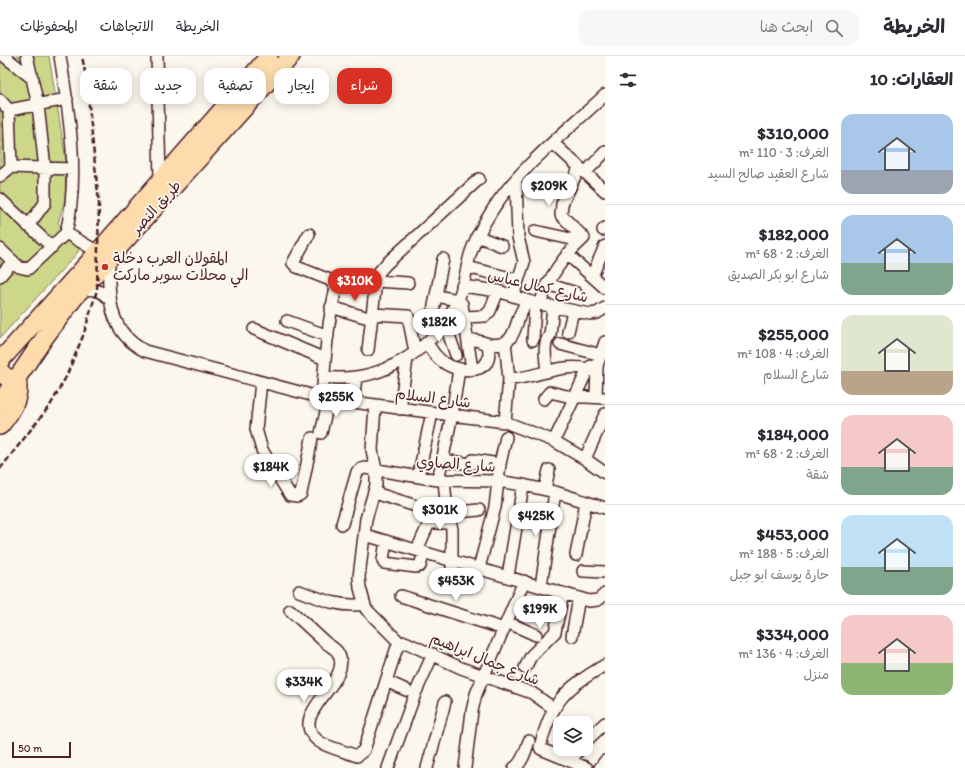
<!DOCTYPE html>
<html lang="ar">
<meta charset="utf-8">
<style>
body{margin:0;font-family:Itim,"Playpen Sans Arabic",sans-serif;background:#f7f7f7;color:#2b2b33;direction:rtl;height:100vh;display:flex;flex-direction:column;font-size:15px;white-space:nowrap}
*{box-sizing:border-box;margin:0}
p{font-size:13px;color:#7c7c81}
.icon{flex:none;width:22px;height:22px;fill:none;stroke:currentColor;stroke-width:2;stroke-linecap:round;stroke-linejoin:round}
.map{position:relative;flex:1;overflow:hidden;direction:ltr}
.side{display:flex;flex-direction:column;background:#fff;width:360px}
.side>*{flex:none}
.guide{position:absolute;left:12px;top:12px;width:380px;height:36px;direction:rtl;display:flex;gap:8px}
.fabs{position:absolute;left:553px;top:660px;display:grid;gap:8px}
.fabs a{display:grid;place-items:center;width:40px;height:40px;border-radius:8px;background:#fff;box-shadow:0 2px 10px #0003;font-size:20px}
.scale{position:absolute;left:12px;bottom:10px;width:59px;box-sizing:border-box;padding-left:4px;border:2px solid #4a1f2b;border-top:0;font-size:11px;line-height:14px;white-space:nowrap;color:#4a1f2b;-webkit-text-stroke:3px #fbf7ec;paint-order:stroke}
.price{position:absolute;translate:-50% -34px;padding:0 9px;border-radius:14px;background:#fff;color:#222;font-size:13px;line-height:26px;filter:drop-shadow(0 1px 2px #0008)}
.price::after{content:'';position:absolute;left:50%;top:24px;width:12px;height:9px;margin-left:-6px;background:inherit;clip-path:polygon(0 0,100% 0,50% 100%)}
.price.on{background:#d93025;color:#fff}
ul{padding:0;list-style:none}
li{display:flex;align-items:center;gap:12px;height:100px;padding:0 12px}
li+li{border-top:1px solid #e1e1e2}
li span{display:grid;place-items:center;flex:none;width:112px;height:80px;border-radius:12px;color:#555}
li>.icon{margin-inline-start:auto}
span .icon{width:48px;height:48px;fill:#fffc;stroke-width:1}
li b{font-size:17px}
h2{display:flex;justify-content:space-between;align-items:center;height:48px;padding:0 12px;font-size:17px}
.tag{padding:0 14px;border-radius:12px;background:#fff;box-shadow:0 2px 10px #0003;font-size:14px;line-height:36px}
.tag.on{background:#d93025;color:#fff}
header{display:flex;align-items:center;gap:24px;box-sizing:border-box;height:56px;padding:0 20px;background:#fff;border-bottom:1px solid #e1e1e2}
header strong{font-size:19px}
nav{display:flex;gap:22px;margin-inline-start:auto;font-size:14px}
.search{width:280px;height:36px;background:#f7f7f7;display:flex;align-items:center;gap:10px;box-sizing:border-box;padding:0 14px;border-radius:12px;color:#7c7c81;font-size:15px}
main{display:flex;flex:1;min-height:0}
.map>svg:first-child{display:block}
</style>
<header>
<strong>الخريطة</strong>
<div class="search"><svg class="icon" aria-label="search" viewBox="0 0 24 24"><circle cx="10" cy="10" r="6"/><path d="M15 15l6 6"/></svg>ابحث هنا</div>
<nav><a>الخريطة</a><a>الاتجاهات</a><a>المحفوظات</a></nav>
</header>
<main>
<section class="side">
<h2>العقارات: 10<svg class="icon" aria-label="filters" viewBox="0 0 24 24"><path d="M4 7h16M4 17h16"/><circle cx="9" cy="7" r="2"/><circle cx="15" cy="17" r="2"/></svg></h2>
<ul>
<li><span style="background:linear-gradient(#a9c7e8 70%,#9aa5b1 0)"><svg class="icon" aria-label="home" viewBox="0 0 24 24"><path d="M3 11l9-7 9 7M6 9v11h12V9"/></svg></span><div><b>$310,000</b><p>الغرف: 3 · 110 m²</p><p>شارع العقيد صالح السيد</p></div></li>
<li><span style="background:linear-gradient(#a9c7e8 60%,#7fa58c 0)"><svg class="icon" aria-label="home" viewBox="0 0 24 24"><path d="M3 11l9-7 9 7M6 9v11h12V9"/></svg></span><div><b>$182,000</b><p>الغرف: 2 · 68 m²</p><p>شارع ابو بكر الصديق</p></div></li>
<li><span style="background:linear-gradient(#dfe7d0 70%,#b9a48a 0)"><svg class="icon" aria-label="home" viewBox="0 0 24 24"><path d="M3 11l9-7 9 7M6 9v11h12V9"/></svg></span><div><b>$255,000</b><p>الغرف: 4 · 108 m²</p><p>شارع السلام</p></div></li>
<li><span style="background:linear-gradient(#f6c9c9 65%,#7fa58c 0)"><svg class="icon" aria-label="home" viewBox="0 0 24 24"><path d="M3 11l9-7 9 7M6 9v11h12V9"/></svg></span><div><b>$184,000</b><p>الغرف: 2 · 68 m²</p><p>شقة</p></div></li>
<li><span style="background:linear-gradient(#bfe0f5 65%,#7fa58c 0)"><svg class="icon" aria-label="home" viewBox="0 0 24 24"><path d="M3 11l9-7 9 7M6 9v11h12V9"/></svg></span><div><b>$453,000</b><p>الغرف: 5 · 188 m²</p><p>حارة يوسف ابو جبل</p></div></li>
<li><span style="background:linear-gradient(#f6c9c9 60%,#8fb573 0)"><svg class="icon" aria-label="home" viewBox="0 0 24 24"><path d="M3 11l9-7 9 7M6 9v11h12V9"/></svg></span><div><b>$334,000</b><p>الغرف: 4 · 136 m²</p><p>منزل</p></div></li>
</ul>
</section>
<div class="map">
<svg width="605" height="712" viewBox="0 0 605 712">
<rect width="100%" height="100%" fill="#fbf7ec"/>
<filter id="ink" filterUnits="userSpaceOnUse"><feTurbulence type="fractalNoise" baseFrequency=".025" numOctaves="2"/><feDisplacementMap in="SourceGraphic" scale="8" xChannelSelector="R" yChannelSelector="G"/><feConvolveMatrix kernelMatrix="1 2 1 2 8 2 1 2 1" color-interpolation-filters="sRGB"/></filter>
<g filter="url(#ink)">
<path fill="#ccd78a" stroke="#8b7b5a" d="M0 0H49L66 104 65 143 58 167 79 192 78 196 69 206 0 282Z"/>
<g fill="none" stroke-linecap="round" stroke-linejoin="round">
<g stroke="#4a1f2b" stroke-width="14">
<path id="minor" d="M4 0 33 23
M27 0 38 49 45 113V147L28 170
M60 0C69 58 80 119 66 177L98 196
M157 0 160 124
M0 44 9 54 11 111 0 120
M9 54 67 43
M553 87 605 135
M11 111 72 113
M585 117 605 96
M0 143 52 191
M603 174 605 172
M535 175 580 185
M309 178 293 207 297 211 330 224 336 232C327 268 325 305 322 342
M477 180 502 190
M0 193 19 211 28 213 66 177
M567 198 605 232
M109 203C108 240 108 276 145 295L322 342 505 366 554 385 585 403 605 417
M467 211 518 224
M0 220 13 205
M592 220 605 190
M376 225 408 227
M547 228 576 237
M462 230 498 235 535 247 590 258 597 257 605 252
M79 236C92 230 104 235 111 246
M436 240 458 244 462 248 472 313
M513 240 524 206 518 181 516 124
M540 248C550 219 562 202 584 182L561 159 562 148 579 112
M331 251 372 263
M372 258 408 260 415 296
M429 260 433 255 443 203
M464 261 485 260 490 255 498 235
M287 265 328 280
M445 268 456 299
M254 273 325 303
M568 276 573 255
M468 284C476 283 481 286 489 288 511 292 514 277 519 261 521 255 525 250 527 244
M533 284 535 247
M505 286 509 323 505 366
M427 287C432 295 437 303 446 308 456 314 479 318 487 306 490 301 489 294 488 288
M560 288 601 299
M368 294 376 225 379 216 386 208 479 123
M547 316C546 304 542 288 550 279L553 251
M324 321C380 328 433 295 457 246 464 232 466 214 470 199 475 183 484 167 493 153 519 112 569 73 605 39
M509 323C538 322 557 307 588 313
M261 326 256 373 262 394 290 439 297 440 301 438 312 382
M596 341 597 310 605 286
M544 343 550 336 567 340 605 342
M353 346 356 321
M375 350 372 394 376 414V429L366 463 359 521 360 532 366 553 400 587
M400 353 407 303
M321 377 329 343
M554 385 588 313 591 310H597
M585 403 605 358
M442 404 471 408
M473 404 500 408
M418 421 432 357
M438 424 452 359 459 313
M444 424 447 457 452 473V527
M545 433 549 414
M375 437 413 449
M447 457 479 454
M527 465 550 469
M342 468 357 416 361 413 365 412 438 424 497 425 523 429 555 436 605 452
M365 479 589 545 598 544 605 538
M386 485 383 504 384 507 416 511 420 510 424 496
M417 494 429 467H450
M576 499 586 446
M479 512 495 451 500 408 506 381
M583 515 605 516
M508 520 523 429
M541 530 555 436
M299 535C321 543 340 552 364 548
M401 540 504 573
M290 554C302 565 314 576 326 587 330 590 336 593 338 597 355 626 286 657 317 684 325 691 347 696 357 700L364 694 397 591 405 586 461 612 532 637 553 652
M507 566 536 579
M572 580 579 542
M525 612 531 600 555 576 563 537
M386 625 406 634
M586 685 605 667
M570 705 580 693
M388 712 415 638 433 598
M427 712 445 646
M465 712 472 655 476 638 524 525
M514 712C523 707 526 693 529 685
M587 712 541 693 540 691C552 644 565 633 605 609
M600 712 605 705"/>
</g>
<g stroke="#4a1f2b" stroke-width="20">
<path id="highway" d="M0 305 98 196 269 0
M0 315 6 321 17 323C21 342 12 355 0 370
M0 347 45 281 78 237 291 0"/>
</g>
<use href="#minor" stroke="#fbf7ec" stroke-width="11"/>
<use href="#highway" stroke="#fedbac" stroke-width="17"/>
<path stroke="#4a1f2b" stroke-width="2.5" stroke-dasharray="6 3" stroke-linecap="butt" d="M0 413 51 348 66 321 83 280 97 234 99 148 86 21 82 0"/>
</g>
</g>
<circle fill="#c8321e" stroke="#fbf7ec" stroke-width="1.5" cx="105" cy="211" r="4"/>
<g text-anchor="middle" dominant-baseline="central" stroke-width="3.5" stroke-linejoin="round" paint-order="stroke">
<g font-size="15" fill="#4a1f2b" stroke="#fbf7ec">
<text transform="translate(156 151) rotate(-48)">طريق النصر</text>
<text transform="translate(538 230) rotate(13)">شارع كمال عباس</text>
<text transform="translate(433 342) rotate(7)">شارع السلام</text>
<text transform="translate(456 408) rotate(4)">شارع الصاوي</text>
<text transform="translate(485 603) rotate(22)">شارع جمال ابراهيم</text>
</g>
<g font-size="15" fill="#4a1f2b" stroke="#fbf7ec" text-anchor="start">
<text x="113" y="202">المقولان العرب دخلة<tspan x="113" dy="17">الي محلات سوبر ماركت</tspan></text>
</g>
</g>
</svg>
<div class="fabs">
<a><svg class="icon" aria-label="layers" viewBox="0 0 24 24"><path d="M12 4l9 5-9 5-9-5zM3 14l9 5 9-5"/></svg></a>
</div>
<div class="scale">50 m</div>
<b class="price" style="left:549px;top:151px">$209K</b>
<b class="price on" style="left:355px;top:246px">$310K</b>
<b class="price" style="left:439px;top:287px">$182K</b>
<b class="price" style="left:336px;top:362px">$255K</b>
<b class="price" style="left:271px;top:432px">$184K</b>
<b class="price" style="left:440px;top:475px">$301K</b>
<b class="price" style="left:536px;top:481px">$425K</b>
<b class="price" style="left:456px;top:546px">$453K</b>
<b class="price" style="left:540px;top:574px">$199K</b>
<b class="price" style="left:304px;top:647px">$334K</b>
<div class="guide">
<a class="tag on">شراء</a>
<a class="tag">إيجار</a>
<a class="tag">تصفية</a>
<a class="tag">جديد</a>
<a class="tag">شقة</a>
</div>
</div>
</main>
